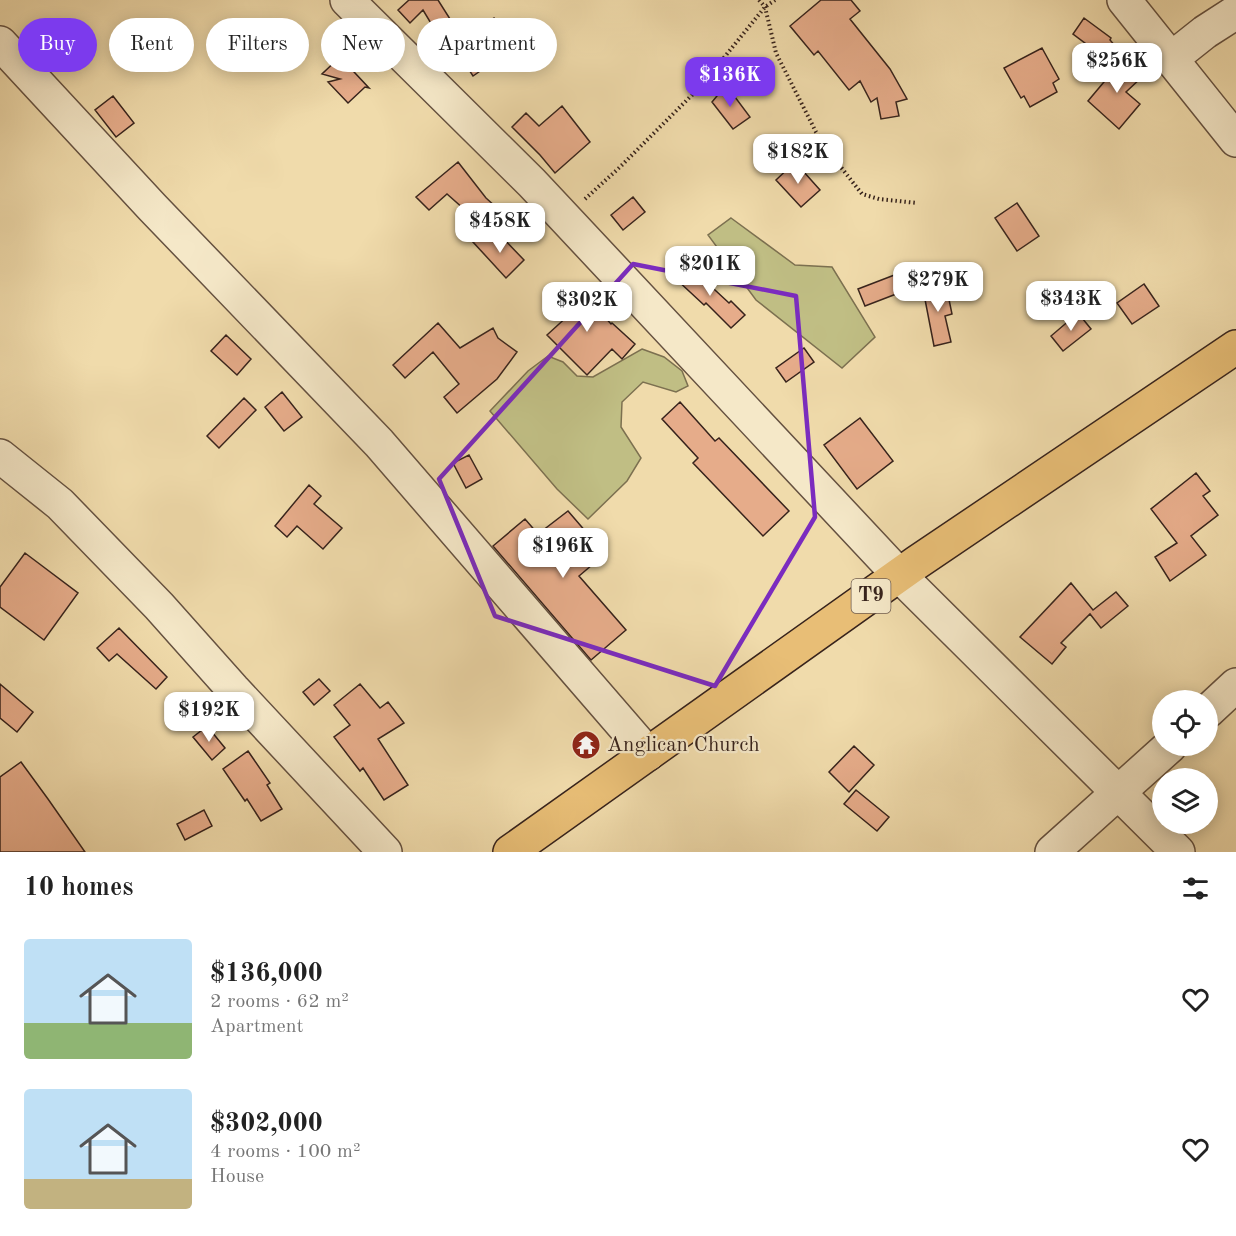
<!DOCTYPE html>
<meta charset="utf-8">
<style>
body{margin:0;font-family:"Old Standard TT",serif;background:#f6f6f6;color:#222;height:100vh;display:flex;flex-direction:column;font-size:22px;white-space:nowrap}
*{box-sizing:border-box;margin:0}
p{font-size:20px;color:#767676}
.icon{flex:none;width:33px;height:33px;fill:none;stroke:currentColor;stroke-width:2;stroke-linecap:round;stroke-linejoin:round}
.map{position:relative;height:852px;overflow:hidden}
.side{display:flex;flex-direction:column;background:#fff;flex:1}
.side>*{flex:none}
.hud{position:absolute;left:18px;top:18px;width:600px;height:54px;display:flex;gap:12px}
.fabs{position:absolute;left:1152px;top:690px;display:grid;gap:12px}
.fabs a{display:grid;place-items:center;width:66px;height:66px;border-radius:50%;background:#fff;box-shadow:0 3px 15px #0003;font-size:30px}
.price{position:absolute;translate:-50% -51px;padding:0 14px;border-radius:12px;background:#fff;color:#222;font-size:20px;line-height:39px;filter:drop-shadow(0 2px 3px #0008)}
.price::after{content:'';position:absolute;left:50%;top:36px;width:18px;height:14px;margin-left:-9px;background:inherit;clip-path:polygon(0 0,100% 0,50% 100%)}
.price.current{background:#7c3aed;color:#fff}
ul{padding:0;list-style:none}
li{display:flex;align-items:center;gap:18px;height:150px;padding:0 24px}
li span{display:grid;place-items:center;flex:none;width:168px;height:120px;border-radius:6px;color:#555}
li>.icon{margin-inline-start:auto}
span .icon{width:72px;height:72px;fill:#fffc;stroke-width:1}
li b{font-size:26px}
h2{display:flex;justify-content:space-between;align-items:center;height:72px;padding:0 24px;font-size:26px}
.pill{padding:0 21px;border-radius:27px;background:#fff;box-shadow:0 3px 15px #0003;font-size:21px;line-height:54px}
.pill.current{background:#7c3aed;color:#fff}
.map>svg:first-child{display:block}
</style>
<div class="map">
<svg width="1236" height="852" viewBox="0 0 1236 852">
<rect width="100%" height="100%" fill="#f0dbab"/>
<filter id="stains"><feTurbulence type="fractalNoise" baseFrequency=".00333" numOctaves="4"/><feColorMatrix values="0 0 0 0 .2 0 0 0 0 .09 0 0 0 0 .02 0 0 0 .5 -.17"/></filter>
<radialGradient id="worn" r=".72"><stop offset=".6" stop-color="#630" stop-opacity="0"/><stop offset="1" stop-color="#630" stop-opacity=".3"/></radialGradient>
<path fill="#c0be84" stroke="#7c7050" stroke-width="1.5" d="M731 218 795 265 832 267 875 337 842 368 756 300 708 235Z
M642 349 664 357 682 371 688 386 676 392 643 382 622 402 621 427 641 458 627 481 588 519 557 489 490 411 528 371 548 356 563 362 577 376 593 377Z"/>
<path fill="#e6ac8a" stroke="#37231c" stroke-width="1.5" d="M409 0H438L457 30 441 40 423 10 410 23 398 10Z
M821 0H851L860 11 850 19 890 69 907 99 896 102 899 116 881 119 877 98 871 102 860 81 849 90 818 51 814 55 790 26Z
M494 18 516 52 502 62 499 58 473 76 452 44Z
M1084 18 1111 38 1110 40 1116 47 1101 55 1073 34Z
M1042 48 1059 79 1053 83 1057 92 1030 107 1024 96 1021 98 1004 68Z
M340 57 369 88 365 87 348 103 328 82 340 79 322 74Z
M1125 57 1142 77 1126 92 1140 104 1119 129 1088 101Z
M726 85 750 117 733 129 712 102Z
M113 96 134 123 116 137 95 110Z
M562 106 590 142 555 173 540 155 512 127 526 113 539 126Z
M458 162 486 198 506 216 491 233 447 194 429 210 416 197Z
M795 162 820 190 801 207 776 180Z
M633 197 645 212 623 230 611 215Z
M1017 203 1039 236 1017 251 995 218Z
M499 234 524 260 506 278 473 242Z
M688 265 729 303 731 301 745 315 731 328 706 303 704 305 676 279Z
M897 274 904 291 865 306 858 289Z
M575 284 611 324 612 323 635 344 622 359 612 349 587 375 547 335 570 314 558 300Z
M1144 284 1159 306 1132 324 1117 303Z
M946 285 952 314 945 316 951 342 934 346 923 289Z
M1078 313 1091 329 1063 351 1051 336Z
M438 323 460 348 493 328 498 338 517 352 497 379 457 413 444 397 459 384 433 352 405 378 393 365Z
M226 335 251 359 237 375 211 351Z
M804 348 814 362 786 382 776 368Z
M282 392 302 417 284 431 265 407Z
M244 398 256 410 219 448 207 436Z
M680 402 715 441 719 438 789 511 763 536 693 463 698 458 662 419Z
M860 418 893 461 857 489 824 445Z
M469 455 482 479 466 488 453 463Z
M1196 473 1210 491 1203 496 1218 515 1191 536 1206 555 1170 581 1155 557 1177 543 1151 509Z
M309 485 321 496 314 504 342 528 323 549 297 526 287 537 275 526Z
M568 511 605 554 579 576 626 630 591 660 493 546 525 519 538 534Z
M25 553 78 593 44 640 0 607V587Z
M1071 583 1093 610 1116 592 1128 606 1101 628 1090 614 1061 643 1066 647 1052 664 1020 637Z
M119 628 167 677 156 689 117 654 109 661 97 648Z
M319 679 330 691 314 705 303 692Z
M0 684 33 712 17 732 0 718Z
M360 684 380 708 388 702 404 723 378 739 408 785 384 800 363 768 360 771 334 737 350 725 334 705Z
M207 726 225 748 212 760 193 737Z
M854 746 874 765 849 792 829 772Z
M248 751 270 783 267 785 282 809 261 821 247 799 245 801 223 769Z
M21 762 48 799 85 852H0V777Z
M856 790 889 817 877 831 844 804Z
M204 810 212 826 185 840 177 824Z"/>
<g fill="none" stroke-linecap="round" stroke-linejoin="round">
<g stroke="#655140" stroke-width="36">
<path id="minor" d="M347 0 532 183 900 576 1178 852
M1124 0 1236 140
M0 43 152 207 379 443 648 754
M1171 59 1205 32 1236 12
M0 456 60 504 159 606 233 689 385 852
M1208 711 1236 685
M1052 852 1170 746"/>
</g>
<g stroke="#37231c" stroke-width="36">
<path id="highway" d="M510 852 916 563 1236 347"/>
</g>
<path stroke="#37231c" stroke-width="4" stroke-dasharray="1.5 3" stroke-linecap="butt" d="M759 0 765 7 776 53 816 132 840 166 862 194 879 199 917 203
M585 199 620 167 701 86 765 7 775 0"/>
<use href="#minor" stroke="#f5e8c8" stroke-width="33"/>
<use href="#highway" stroke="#e8be76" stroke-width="33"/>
</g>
<path fill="none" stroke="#7b2cbf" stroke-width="4.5" stroke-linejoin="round" d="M633 264 796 296 815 517 715 686 495 616 439 479Z"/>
<defs>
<g id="temple-disc" transform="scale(1.5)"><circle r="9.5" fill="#8f2418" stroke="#f5e8c8"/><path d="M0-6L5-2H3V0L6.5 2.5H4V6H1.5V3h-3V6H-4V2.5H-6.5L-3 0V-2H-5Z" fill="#fff"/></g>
</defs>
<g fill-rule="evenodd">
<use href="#temple-disc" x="586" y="745"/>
</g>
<g text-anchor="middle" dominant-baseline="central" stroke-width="4.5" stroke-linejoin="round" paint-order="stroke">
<rect fill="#f5e8c8" stroke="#705e50" stroke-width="1.5" x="851.5" y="579" width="39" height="34" rx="4.5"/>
<g font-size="20" font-weight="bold" fill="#37231c">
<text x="871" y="596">T9</text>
</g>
<g font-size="21" fill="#37231c" stroke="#f5e8c8" text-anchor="start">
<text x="607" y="745">Anglican Church</text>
</g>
</g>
<rect width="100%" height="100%" filter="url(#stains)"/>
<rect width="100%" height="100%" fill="url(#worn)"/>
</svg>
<div class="fabs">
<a><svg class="icon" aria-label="locate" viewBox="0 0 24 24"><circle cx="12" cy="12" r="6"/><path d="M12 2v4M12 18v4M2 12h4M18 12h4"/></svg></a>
<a><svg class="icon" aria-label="layers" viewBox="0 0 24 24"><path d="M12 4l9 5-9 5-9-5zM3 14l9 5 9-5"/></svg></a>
</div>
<b class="price" style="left:1117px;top:94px">$256K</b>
<b class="price current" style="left:730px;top:108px">$136K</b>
<b class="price" style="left:798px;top:185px">$182K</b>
<b class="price" style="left:500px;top:254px">$458K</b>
<b class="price" style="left:710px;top:297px">$201K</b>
<b class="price" style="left:938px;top:313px">$279K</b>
<b class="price" style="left:1071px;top:332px">$343K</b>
<b class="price" style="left:587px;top:333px">$302K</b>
<b class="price" style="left:563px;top:579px">$196K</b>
<b class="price" style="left:209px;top:743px">$192K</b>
<div class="hud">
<a class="pill current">Buy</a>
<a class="pill">Rent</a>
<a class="pill">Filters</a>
<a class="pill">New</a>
<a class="pill">Apartment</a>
</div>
</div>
<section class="side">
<h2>10 homes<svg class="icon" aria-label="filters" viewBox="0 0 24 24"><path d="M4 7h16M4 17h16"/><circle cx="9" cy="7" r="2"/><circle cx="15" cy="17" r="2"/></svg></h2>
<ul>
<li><span style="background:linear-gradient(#bfe0f5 70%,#8fb573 0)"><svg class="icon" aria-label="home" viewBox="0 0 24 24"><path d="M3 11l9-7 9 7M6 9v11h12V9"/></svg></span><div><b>$136,000</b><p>2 rooms · 62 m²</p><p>Apartment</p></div><svg class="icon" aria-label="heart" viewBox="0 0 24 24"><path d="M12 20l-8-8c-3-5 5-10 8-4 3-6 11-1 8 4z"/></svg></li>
<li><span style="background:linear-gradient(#bfe0f5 75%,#c2b280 0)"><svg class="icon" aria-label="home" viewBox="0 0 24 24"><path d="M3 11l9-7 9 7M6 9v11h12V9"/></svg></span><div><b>$302,000</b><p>4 rooms · 100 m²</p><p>House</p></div><svg class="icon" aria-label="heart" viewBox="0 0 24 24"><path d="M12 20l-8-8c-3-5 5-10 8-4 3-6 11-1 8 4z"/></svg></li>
</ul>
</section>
